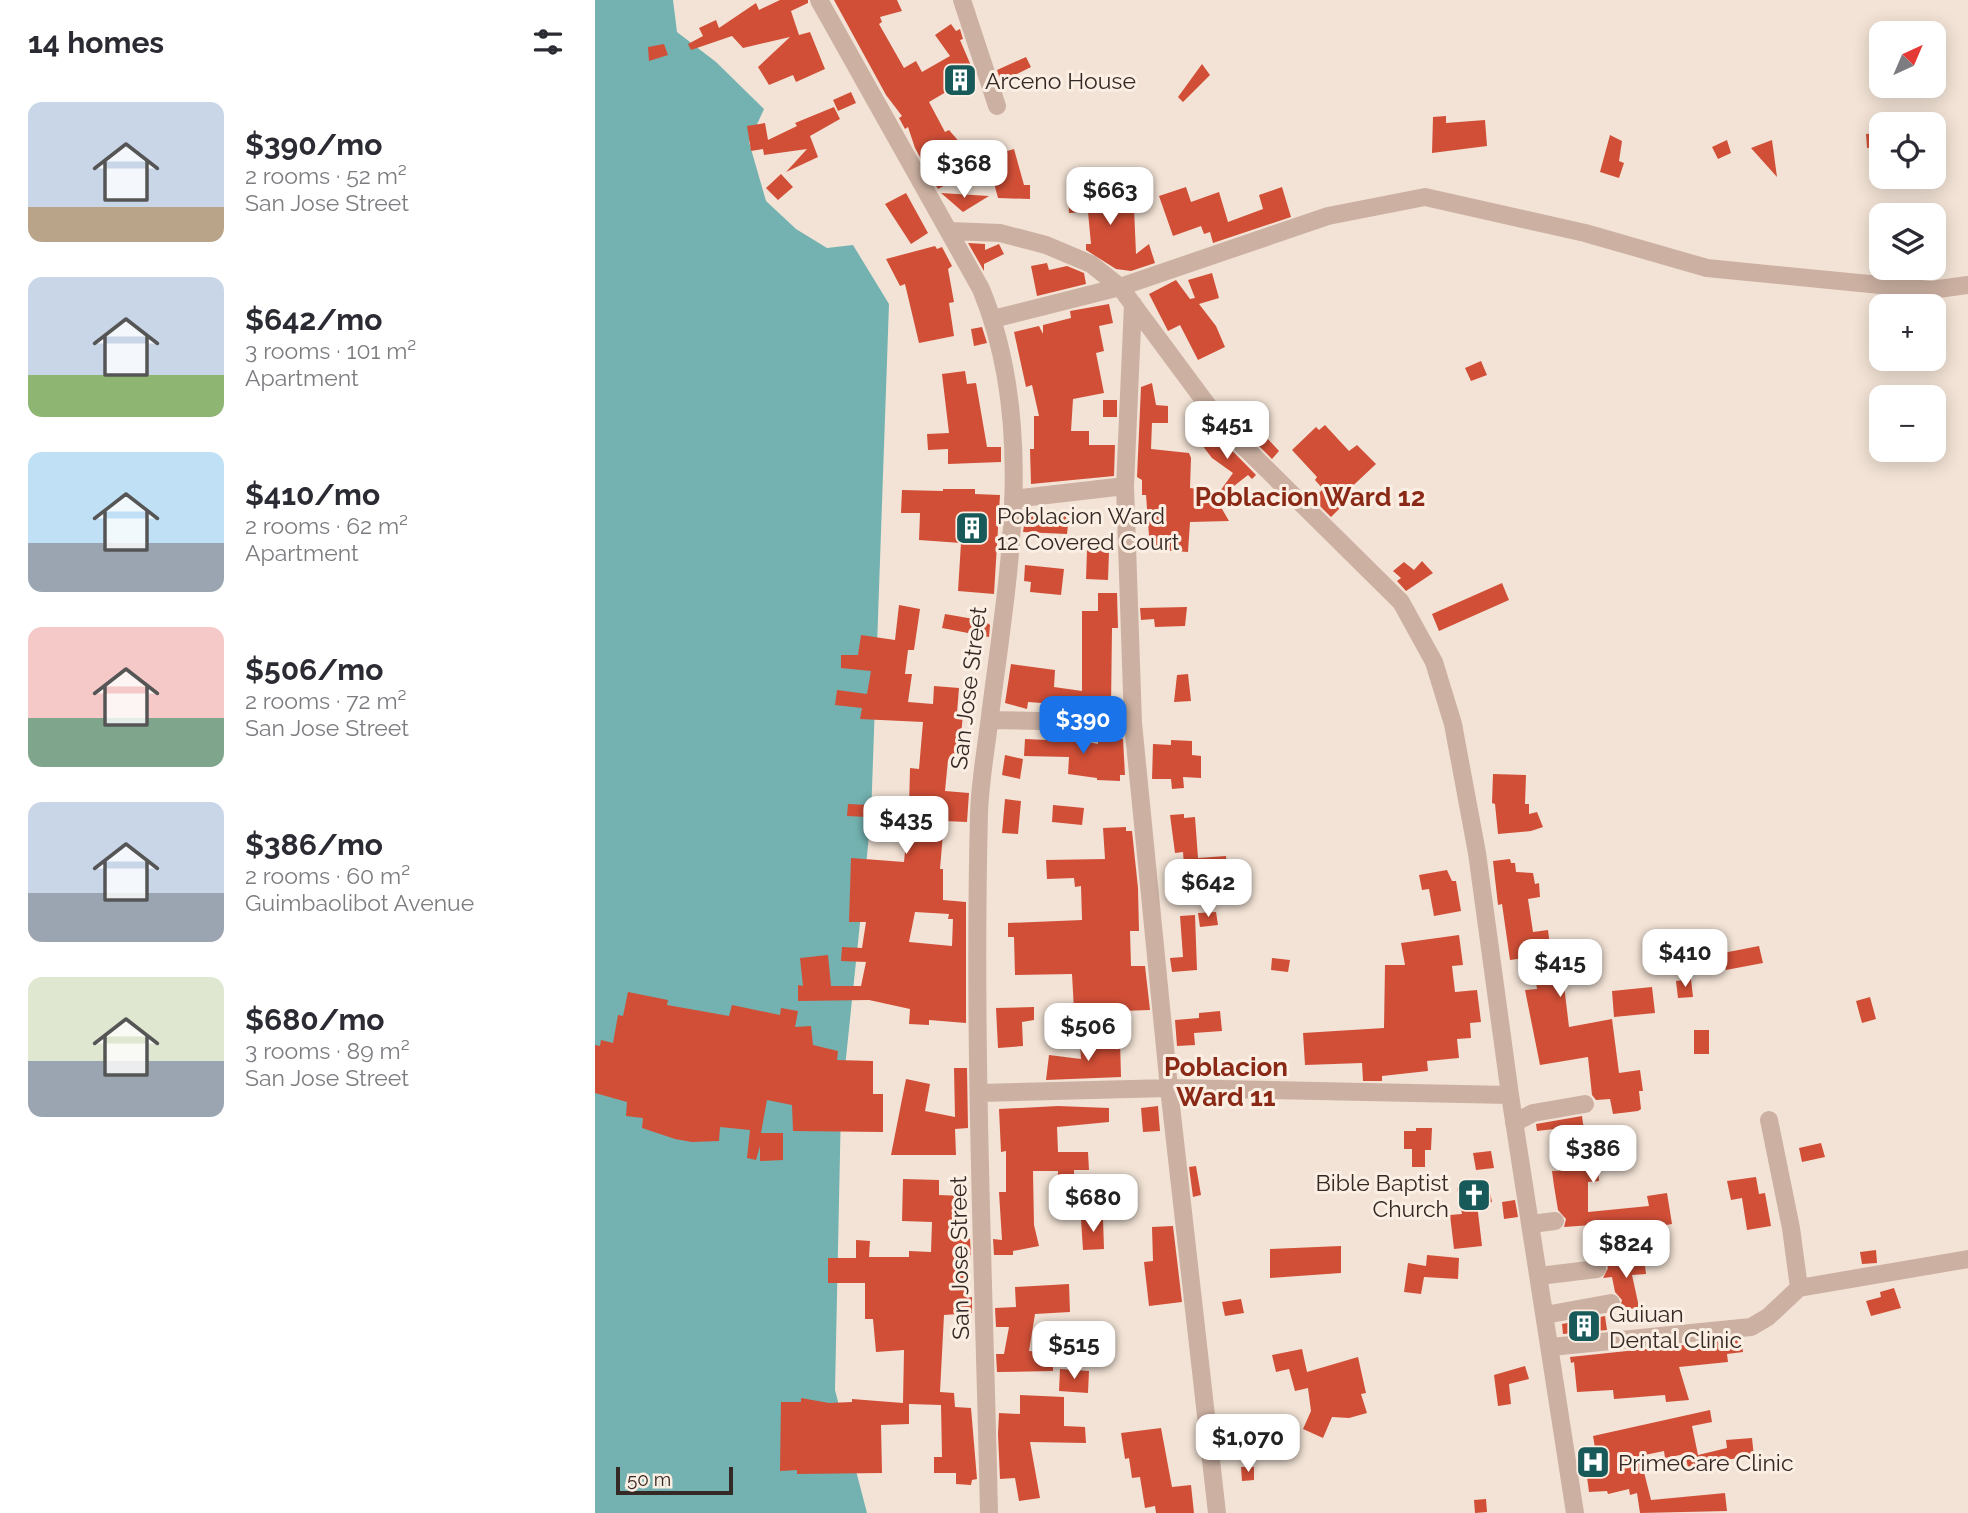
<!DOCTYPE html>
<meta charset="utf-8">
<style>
body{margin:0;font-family:Raleway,sans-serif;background:#f2f2f3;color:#2b2b33;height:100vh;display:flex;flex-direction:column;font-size:26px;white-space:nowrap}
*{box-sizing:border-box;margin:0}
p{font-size:23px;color:#7c7c81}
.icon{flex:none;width:38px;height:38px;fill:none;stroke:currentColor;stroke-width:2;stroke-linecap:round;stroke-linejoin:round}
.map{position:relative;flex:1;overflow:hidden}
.panel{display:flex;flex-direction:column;background:#fff;width:595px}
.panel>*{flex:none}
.needle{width:46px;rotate:44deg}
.fabs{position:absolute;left:1274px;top:21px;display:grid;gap:14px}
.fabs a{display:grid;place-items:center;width:77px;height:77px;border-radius:14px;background:#fff;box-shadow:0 4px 18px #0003;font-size:35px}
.scale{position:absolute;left:21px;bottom:18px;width:117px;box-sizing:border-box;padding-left:7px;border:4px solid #352925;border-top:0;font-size:19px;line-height:24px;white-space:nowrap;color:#352925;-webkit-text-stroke:5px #fbeee3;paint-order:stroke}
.price{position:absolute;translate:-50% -60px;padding:0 16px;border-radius:14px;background:#fff;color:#222;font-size:23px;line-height:46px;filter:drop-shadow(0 2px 4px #0008)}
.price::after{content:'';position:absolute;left:50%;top:42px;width:21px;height:16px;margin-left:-10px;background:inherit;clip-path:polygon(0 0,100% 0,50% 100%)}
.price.current{background:#1a73e8;color:#fff}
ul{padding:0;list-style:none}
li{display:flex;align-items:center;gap:21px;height:175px;padding:0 28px}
li span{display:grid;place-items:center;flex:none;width:196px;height:140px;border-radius:14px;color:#555}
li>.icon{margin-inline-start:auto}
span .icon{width:84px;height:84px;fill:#fffc;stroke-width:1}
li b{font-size:30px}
h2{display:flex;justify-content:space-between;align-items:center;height:84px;padding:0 28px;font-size:30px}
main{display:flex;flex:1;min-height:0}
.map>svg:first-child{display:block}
</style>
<main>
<section class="panel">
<h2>14 homes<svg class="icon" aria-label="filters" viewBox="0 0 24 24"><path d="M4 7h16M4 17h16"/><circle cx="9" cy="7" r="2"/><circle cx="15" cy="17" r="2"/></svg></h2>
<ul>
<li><span style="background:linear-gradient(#c9d6e8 75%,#b9a48a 0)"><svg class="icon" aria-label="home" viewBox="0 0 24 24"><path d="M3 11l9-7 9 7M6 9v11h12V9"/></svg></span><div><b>$390/mo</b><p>2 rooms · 52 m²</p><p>San Jose Street</p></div></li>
<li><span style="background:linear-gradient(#c9d6e8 70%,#8fb573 0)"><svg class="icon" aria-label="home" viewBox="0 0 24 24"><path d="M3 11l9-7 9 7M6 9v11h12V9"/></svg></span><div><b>$642/mo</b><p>3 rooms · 101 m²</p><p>Apartment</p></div></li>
<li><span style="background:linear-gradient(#bfe0f5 65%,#9aa5b1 0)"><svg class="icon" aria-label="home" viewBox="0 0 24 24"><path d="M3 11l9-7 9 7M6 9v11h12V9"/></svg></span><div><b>$410/mo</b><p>2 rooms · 62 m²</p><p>Apartment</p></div></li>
<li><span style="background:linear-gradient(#f6c9c9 65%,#7fa58c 0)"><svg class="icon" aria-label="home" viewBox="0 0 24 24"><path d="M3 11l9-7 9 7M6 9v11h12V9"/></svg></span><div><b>$506/mo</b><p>2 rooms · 72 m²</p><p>San Jose Street</p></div></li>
<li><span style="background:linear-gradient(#c9d6e8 65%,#9aa5b1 0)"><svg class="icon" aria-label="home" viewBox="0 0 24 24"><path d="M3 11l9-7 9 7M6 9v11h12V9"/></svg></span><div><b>$386/mo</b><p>2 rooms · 60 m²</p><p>Guimbaolibot Avenue</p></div></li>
<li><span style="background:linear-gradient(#dfe7d0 60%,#9aa5b1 0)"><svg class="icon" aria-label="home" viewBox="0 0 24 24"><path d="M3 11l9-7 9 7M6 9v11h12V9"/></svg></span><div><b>$680/mo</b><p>3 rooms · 89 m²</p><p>San Jose Street</p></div></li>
</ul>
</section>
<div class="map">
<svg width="1373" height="1513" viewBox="0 0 1373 1513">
<rect width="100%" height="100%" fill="#f3e3d6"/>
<path fill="#73b2b0" d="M0 0H78L82 32 121 62 169 109 154 142 171 201 201 229 232 248 258 245 294 304 276 817 246 1106 240 1390 272 1513H0Z"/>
<path fill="#d14f37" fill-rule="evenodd" d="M185 0H213V3L196 11 204 35 215 32 230 69 201 82 198 75 174 85 163 67 195 37 148 48 137 36 96 50 93 44 108 36 104 28 121 20 124 28 161 3 164 10Z
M239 0H302L307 11 285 17 287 22 284 24 309 68 321 61 327 72 355 56 340 35 356 24 361 31 365 29 368 39 365 40 380 75 334 102 350 132 354 130 379 159 363 170 367 176 343 189 320 148 313 127 310 129 304 118 307 116 291 95Z
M69 44 73 55 54 61 53 47Z
M431 57 436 67 406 82 402 70Z
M607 64 615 75 588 102 583 97Z
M256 92 261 103 243 111 238 100Z
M239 107 245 119 215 136 223 157 191 172 212 149 169 155 168 149 156 151 152 126 170 123 173 140 202 126 200 123Z
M851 116V123L890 120 892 146 837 153 838 117Z
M1285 133 1286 147 1272 148 1271 134Z
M1015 135 1027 141 1024 161 1029 163 1024 178 1005 172Z
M1132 140 1136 153 1123 159 1117 147Z
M1177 140 1182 177 1156 148Z
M419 149 429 185H435V199L403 198 392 157Z
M186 174 198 187 183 200 171 188Z
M519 179 520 203H526V209L539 208 541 254 554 244 560 263 536 271 521 269 491 250V244H496L493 212 474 213 473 191 498 189 497 181Z
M591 187 596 202 624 192 633 222 668 209 664 195 687 187 696 217 618 243 615 232 609 234 606 226 578 236 564 196Z
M311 193 333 233 316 244 290 204Z
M346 193 394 196 368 212Z
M373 243 390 244V250L404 244 409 254 389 264V271Z
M340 246 342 249 347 247 357 266 353 269 359 302 354 303 359 336 324 343 310 284 305 286 291 259Z
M452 263 454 270 472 266 489 273 491 284 442 296 436 266Z
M617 273 624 298 604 304 621 326 630 347 603 360 585 325 573 331 554 294 581 280 595 299 600 298 593 280Z
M514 304 518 323 504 326 509 351 501 353 509 393 478 399 476 431H494V445H520L519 476 436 484 435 449H439V416H444L437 385 431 387 419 332 444 326 448 334V325L476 318 475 311Z
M387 327 392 343 379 346 376 329Z
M886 361 892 375 876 381 870 368Z
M370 371 372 384 381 383 392 447H406V462L353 464V449L333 450 332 434 354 433 347 374Z
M557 383 561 405 573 406V423H557L556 449 594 453 596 458 595 488 603 489 602 504 623 502 634 521 595 522 593 552 555 549 551 495H547V480L542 477 546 387Z
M508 400H522V417H508Z
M656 421 684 451 677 459 648 430Z
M730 425 754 451 762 445 781 464 747 496 752 501 736 517 718 499 728 489 720 480 722 477 697 450 721 427 724 430Z
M616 429 661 475 657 479 653 475 625 497 623 494 638 473 617 458 607 445Z
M348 489H380V494L405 495 399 594 363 591 366 543 324 540 325 513H306L307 490 348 491Z
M431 513 474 515 472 534 428 532Z
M492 550 514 551 513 580 491 579Z
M827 561 838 573 811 591 802 581 806 578 798 571 809 562 819 570Z
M430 565 469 569 466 595 435 592 436 582 429 581Z
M907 583 914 600 844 631 837 614Z
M503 593H522L523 628H517L516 708 433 702 432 709 410 703 416 664 460 670 459 687 487 691V611H503Z
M304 605 325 609 319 650H313L310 674H317L313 702 338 704 339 686 364 688 362 713 368 714 365 746 374 747 372 762 353 760 350 791 374 793 372 822 349 821 345 869H348V900L371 902V1023L334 1020V1025L314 1024 315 1009 274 1000 203 1001V985L208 986 205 958 233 955 236 986H266L271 962 246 961 247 947 267 948 271 922H254L256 858 309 862 313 819 252 816 253 804 314 807 315 768 324 769 328 722 265 719 267 708 240 705 242 690 272 694 276 671 246 668V655H263L266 635 300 640ZM320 912 354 914 353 919H358L357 946 314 942Z
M592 607 590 626 560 627 559 619 546 620 545 608Z
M350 614 390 621 395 625 394 637 347 628Z
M593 674 596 701 579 702 582 675Z
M453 734 503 744V739H528L530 775H525V781L502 780V778L473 774 474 757 429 756 430 739 452 740Z
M576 740 597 741V755L606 756V778L588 777 589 788 577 789 576 779H557L558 744 576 745Z
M410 755 428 759 425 779 407 775Z
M898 774 931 775 930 804H934V814L942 812 948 827 936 831 903 834 900 804 897 803Z
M410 799 426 801 423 834 407 833Z
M458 805 489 808 487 825 457 822Z
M589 814V818L600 817 603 858 631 856 632 870H624V877L590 878 588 852 580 853 575 815Z
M531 827V831H537L543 888 544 931H535L536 966H550L555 1010 525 1011V1006L494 1007 495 1027 480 1028 477 974 420 975 419 937H413V923L487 920 486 886 480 887 479 878 452 879 451 860 510 859 508 828Z
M915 859 916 863H920L921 872 938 873 940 884 944 883 945 897 933 899 938 932 953 930 957 962 980 959 984 984 969 985 974 1027 1017 1019 1024 1073 1045 1070 1048 1091H1044L1046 1109 1043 1111 1018 1114 1015 1099 1001 1100 997 1095 993 1057 945 1065 930 990 942 989 937 957 915 960 907 904 903 905 898 861Z
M852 870 857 881H861L866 911 839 916 834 889 827 890 824 875Z
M621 912 623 925 605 927 603 913Z
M600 915 602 970 577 972 575 958 588 957 585 916Z
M864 935 868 965 857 966 860 992 882 990 886 1022 875 1023 876 1038 862 1039 864 1058 832 1061 833 1071 787 1076V1081H768L767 1063 710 1065 708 1033 789 1028 790 965H810L806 943Z
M1164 946 1168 963 1131 970 1128 953Z
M677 958 695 960 693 972 676 970Z
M1096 979 1098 997 1083 998 1081 981Z
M1057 987 1060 1013 1019 1017 1017 991Z
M33 992 73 1000 72 1005 134 1016 137 1005 185 1015 186 1008 203 1011 200 1027 216 1026 218 1045 243 1051 242 1060 278 1061V1094H288V1132L198 1131 197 1105 172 1100 166 1133H188V1160L165 1161V1146L161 1160 152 1158 155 1130 125 1127 124 1141 97 1142 80 1139 47 1128 48 1118 31 1116 32 1102 0 1093V1045L5 1046 6 1040 18 1043 23 1015 28 1016Z
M1275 997 1281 1019 1267 1023 1261 1001Z
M439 1007V1020L427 1022 428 1046 403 1048 401 1008Z
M625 1011 627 1031 599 1033 600 1045 582 1046 580 1020 604 1018V1013Z
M1099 1030H1114V1054H1099Z
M525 1041 526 1077 451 1080 454 1055 486 1059 485 1042Z
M359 1068H372L373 1128 360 1129 361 1155H296L311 1079 335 1084 330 1111 360 1117Z
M463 1106 514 1108V1122L462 1127 463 1152H493L494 1170H479V1210H462L463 1171H438L439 1225 444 1246 418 1251V1255H399L398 1239 407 1240 404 1192H411V1151L406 1152 404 1109Z
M563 1106 565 1131 548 1132 546 1108Z
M987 1116 994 1167 1003 1166 1004 1181 993 1182V1212L1054 1206 1052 1196 1072 1193 1077 1224 1035 1231 1034 1226 998 1229 997 1225 969 1227 971 1219 963 1210 959 1186 957 1171H964L959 1129 942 1131 941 1124Z
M821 1128H837L836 1150H830V1167H817V1149H809V1131H821Z
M1226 1143 1230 1157 1207 1162 1204 1148Z
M896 1151 899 1168 881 1170 878 1153Z
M601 1166 606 1195 598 1197 594 1167Z
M1161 1177 1164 1194 1170 1193 1176 1226 1152 1230 1147 1198 1136 1200 1132 1181Z
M308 1179 344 1180V1195L369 1196 368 1236 375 1239 376 1255H373L372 1298 377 1297V1313L349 1315 345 1392 359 1393 360 1407 376 1408 382 1479 377 1480 376 1485 361 1484V1473H339V1457H347L346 1405 314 1404V1424L286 1425 287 1473 202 1474V1470L185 1471 186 1402H206V1398L234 1403 257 1402V1399L308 1403 309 1350 281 1352 278 1319H270V1283H233V1258H261V1240L275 1241 274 1257H314V1251L336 1252 337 1222 307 1221Z
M893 1183 897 1202 882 1204 887 1246 859 1249 855 1215 867 1214 862 1188Z
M920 1200 923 1217 909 1219 907 1202Z
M508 1219 509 1249 488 1250 486 1220Z
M578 1226 587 1302 554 1306 549 1262 558 1261 557 1227Z
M746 1246V1273L675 1278V1249Z
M1281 1250 1282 1263 1267 1264 1265 1252Z
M832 1255 864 1258 863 1279 829 1277 826 1294 809 1292 813 1263 831 1266Z
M1049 1258 1051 1274 1037 1275 1044 1307 1024 1312 1027 1300 1020 1292 1017 1277 1008 1278 1013 1268 1011 1262Z
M474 1284 475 1312 440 1314 434 1351 458 1353V1371L402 1372 401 1354H409L414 1327H401L400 1308 421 1307 420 1287Z
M1299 1288 1306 1308 1276 1316 1271 1301 1286 1297 1285 1292Z
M646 1299 649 1313 630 1316 627 1302Z
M1010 1316 1012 1330 968 1334 967 1324Z
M1146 1339 1148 1352 1132 1354 1133 1362 1084 1367 1094 1400 1071 1402 1070 1395 1019 1399 1018 1390 982 1392 979 1362 976 1363 975 1357Z
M707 1349 712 1372 763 1357 771 1393 766 1394 772 1413 754 1418 737 1417 728 1438 708 1429 716 1411 713 1388 700 1391 694 1369 681 1372 677 1355Z
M930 1366 934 1379 914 1384 916 1404 903 1406 899 1375Z
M465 1369 494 1371 493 1393 464 1391Z
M425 1395 469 1397V1426L490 1427 491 1443 435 1442 445 1498 424 1501 420 1478 405 1479 403 1434 404 1413 425 1414Z
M1115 1410 1117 1422 1097 1426 1103 1455 1132 1448 1131 1440 1157 1438 1159 1457 1113 1461 1114 1470 1094 1472 1090 1454 1070 1458 1069 1451 1045 1456 1056 1500 1130 1493 1132 1511 1045 1513 1042 1493 1035 1495 1034 1489 1013 1494 1012 1491 994 1492 992 1477H997L992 1456 1001 1454 998 1436Z
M566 1428 577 1487 596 1485 599 1513H561L560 1506 550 1508 545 1477 537 1478 534 1458 530 1459 526 1433Z
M646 1467H659V1480L647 1481Z
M891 1499 892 1512 880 1513 879 1500Z"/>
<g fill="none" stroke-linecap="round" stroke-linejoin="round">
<path stroke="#ccb1a2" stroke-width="18" d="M224 0 386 289C442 425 413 575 395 716 391 749 385 781 384 814 378 1047 389 1280 394 1513
M367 0 402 106
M356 231 405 233 451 245 496 264 525 287 628 426 806 602 839 662 858 724 882 853 915 1095 980 1513
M538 304 530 486 538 723 574 1088 915 1095
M398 319 525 287 733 216 830 197 990 233 1112 268 1336 290 1373 285
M418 499 530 486
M395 720 538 723
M385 1093 574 1088 622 1513
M1174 1120 1196 1228 1204 1288
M919 1123 938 1113 990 1104
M936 1224 960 1221
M944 1276 1002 1269
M950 1315 1016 1303
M956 1347 1156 1327 1173 1317 1204 1288 1373 1259"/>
</g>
<defs>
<g id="building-square" transform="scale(1.75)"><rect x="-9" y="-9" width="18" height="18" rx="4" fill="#175a59" stroke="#fbeee3"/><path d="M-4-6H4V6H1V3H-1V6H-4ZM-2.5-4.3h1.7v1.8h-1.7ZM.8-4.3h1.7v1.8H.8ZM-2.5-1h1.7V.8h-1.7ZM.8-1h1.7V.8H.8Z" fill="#fff"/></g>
<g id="church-square" transform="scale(1.75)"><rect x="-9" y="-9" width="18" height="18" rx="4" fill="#175a59" stroke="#fbeee3"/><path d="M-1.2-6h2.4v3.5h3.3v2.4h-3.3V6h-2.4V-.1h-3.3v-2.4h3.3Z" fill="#fff"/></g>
<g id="hospital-square" transform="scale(1.75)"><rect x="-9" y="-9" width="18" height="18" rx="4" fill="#175a59" stroke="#fbeee3"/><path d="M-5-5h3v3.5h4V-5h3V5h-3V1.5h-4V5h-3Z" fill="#fff"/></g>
</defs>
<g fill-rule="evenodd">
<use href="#building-square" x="365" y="80"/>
<use href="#building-square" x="377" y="528"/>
<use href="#church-square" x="879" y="1195"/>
<use href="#building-square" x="989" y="1326"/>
<use href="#hospital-square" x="998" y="1462"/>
</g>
<g text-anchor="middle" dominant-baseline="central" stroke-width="6" stroke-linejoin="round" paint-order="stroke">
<g font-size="23" fill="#352925" stroke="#fbeee3" text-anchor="start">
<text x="390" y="80">Arceno House</text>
<text x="402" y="515">Poblacion Ward<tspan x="402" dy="26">12 Covered Court</tspan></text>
<text x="854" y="1182" text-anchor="end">Bible Baptist<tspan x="854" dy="26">Church</tspan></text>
<text x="1014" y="1313">Guiuan<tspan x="1014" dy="26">Dental Clinic</tspan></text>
<text x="1023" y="1462">PrimeCare Clinic</text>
</g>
<g font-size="23" fill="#352925" stroke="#fbeee3">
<text transform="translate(373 688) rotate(-83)">San Jose Street</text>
<text transform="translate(364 1258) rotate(-91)">San Jose Street</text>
</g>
<g font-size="26" font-weight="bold" fill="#8b2917" stroke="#fbeee3">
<text x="715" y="497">Poblacion Ward 12</text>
<text x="631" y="1067">Poblacion<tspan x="631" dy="30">Ward 11</tspan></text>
</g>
</g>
</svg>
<div class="fabs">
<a><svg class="needle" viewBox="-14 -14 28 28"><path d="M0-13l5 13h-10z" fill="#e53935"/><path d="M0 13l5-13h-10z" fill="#7c7c81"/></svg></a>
<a><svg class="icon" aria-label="locate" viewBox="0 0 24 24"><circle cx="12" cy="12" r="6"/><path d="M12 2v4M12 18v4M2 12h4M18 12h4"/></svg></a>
<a><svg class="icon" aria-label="layers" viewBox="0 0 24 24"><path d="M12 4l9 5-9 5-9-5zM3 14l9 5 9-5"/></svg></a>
<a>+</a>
<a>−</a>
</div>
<div class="scale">50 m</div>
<b class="price" style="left:369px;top:200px">$368</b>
<b class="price" style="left:515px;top:227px">$663</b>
<b class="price" style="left:632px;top:461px">$451</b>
<b class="price current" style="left:488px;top:756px">$390</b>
<b class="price" style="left:311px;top:856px">$435</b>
<b class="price" style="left:613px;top:919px">$642</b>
<b class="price" style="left:1090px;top:989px">$410</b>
<b class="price" style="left:965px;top:999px">$415</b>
<b class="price" style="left:493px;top:1063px">$506</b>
<b class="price" style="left:998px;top:1185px">$386</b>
<b class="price" style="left:498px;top:1234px">$680</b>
<b class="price" style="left:1031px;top:1280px">$824</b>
<b class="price" style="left:479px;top:1381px">$515</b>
<b class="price" style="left:653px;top:1474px">$1,070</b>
</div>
</main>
